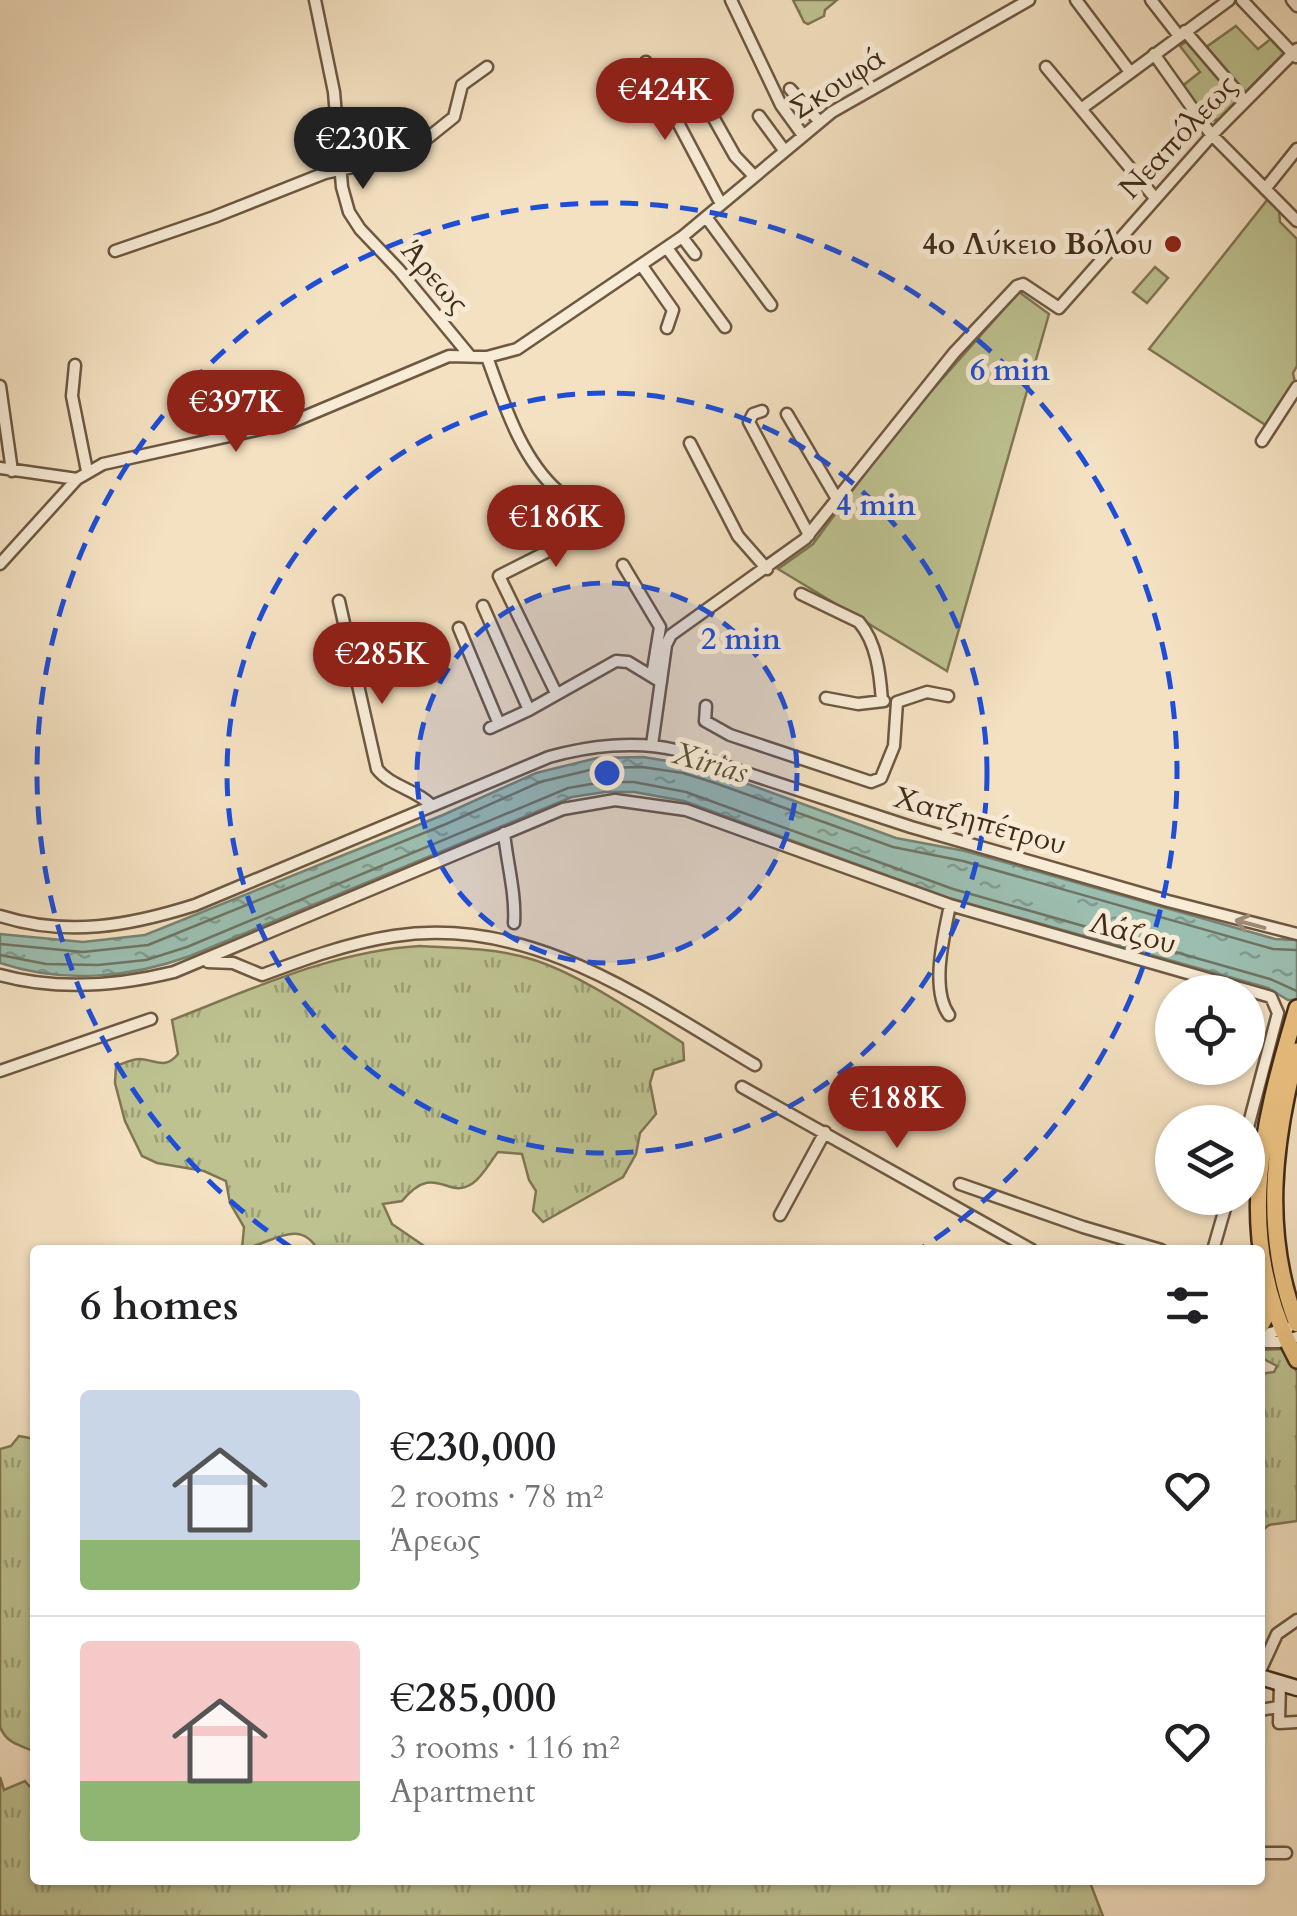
<!DOCTYPE html>
<meta charset="utf-8">
<style>
body{margin:0;font-family:Cardo,serif;background:#f6f6f6;color:#202124;height:100vh;display:flex;flex-direction:column;font-size:38px;white-space:nowrap}
*{box-sizing:border-box;margin:0}
p{font-size:32px;color:#757577}
.icon{flex:none;width:55px;height:55px;fill:none;stroke:currentColor;stroke-width:2;stroke-linecap:round;stroke-linejoin:round}
.map{position:relative;flex:1;overflow:hidden}
.sheet{position:absolute;left:30px;top:1245px;width:1235px;height:640px;display:flex;flex-direction:column;background:#fff;border-radius:10px;box-shadow:0 2px 8px #0004}
.sheet>*{flex:none}
.tools{position:absolute;left:1155px;top:975px;display:grid;gap:20px}
.tools a{display:grid;place-items:center;width:110px;height:110px;border-radius:50%;background:#fff;box-shadow:0 2px 8px #0004;font-size:50px}
.price{position:absolute;translate:-50% -85px;padding:0 22px;border-radius:35px;background:#8f2418;color:#fff;font-size:32px;line-height:65px;filter:drop-shadow(0 2px 5px #0008)}
.price::after{content:'';position:absolute;left:50%;top:60px;width:30px;height:22px;margin-left:-15px;background:inherit;clip-path:polygon(0 0,100% 0,50% 100%)}
.price.active{background:#222;color:#fff}
ul{padding:0;list-style:none}
li{display:flex;align-items:center;gap:30px;height:250px;padding:0 50px}
li+li{border-top:2px solid #e0e0e0}
li span{display:grid;place-items:center;flex:none;width:280px;height:200px;border-radius:10px;color:#555}
li>.icon{margin-inline-start:auto}
span .icon{width:120px;height:120px;fill:#fffc;stroke-width:1}
li b{font-size:42px}
h2{display:flex;justify-content:space-between;align-items:center;height:120px;padding:0 50px;font-size:42px}
.map>svg:first-child{display:block}
</style>
<div class="map">
<svg width="1297" height="1916" viewBox="0 0 1297 1916">
<defs>
<pattern id="grass-tufts" width="24" height="20" patternUnits="userSpaceOnUse" patternTransform="scale(2.5)"><rect width="24" height="20" fill="#bec291"/><path d="M3 7l-1-3M5 7V3M7 7l1-3M15 17l-1-3M17 17v-4M19 17l1-3" fill="none" stroke="#9c9e75"/></pattern>
<pattern id="water-ripples" width="26" height="14" patternUnits="userSpaceOnUse" patternTransform="scale(2.5)"><rect width="26" height="14" fill="#9cbeb0"/><path d="M2 4q2-2 4 0t4 0M15 11q2-2 4 0t4 0" fill="none" stroke="#819b8e"/></pattern>
</defs>
<rect width="100%" height="100%" fill="#f4e1c1"/>
<filter id="stains"><feTurbulence type="fractalNoise" baseFrequency=".002" numOctaves="4"/><feColorMatrix values="0 0 0 0 .2 0 0 0 0 .09 0 0 0 0 .02 0 0 0 .5 -.17"/></filter>
<radialGradient id="worn" r=".72"><stop offset=".6" stop-color="#630" stop-opacity="0"/><stop offset="1" stop-color="#630" stop-opacity=".3"/></radialGradient>
<path fill="url(#grass-tufts)" stroke="#807654" stroke-width="2.5" d="M793 0H837L825 10 824 16 808 24 804 22Z
M420 946C453 948 487 948 520 956 572 968 637 1014 683 1043L684 1060 654 1070 650 1083 656 1114 640 1133 636 1154 623 1177 543 1222 533 1211 536 1191 529 1180 522 1154 498 1152C490 1162 483 1176 473 1183 447 1202 436 1160 402 1201L383 1204 392 1224 430 1250H318C299 1216 270 1245 242 1249L244 1227 230 1203 226 1181 204 1171 157 1163 142 1156 125 1121 115 1083 116 1066C124 1063 132 1059 140 1059 156 1060 165 1070 178 1054L172 1020C252 989 333 951 420 946Z
M1283 1349 1297 1372V1521L1269 1525 1260 1532V1374L1274 1372 1277 1366 1260 1357V1350Z
M19 1436 35 1439V1752C19 1744 8 1745 0 1727V1449L11 1446Z
M0 1777 4 1790 25 1781 29 1786 35 1784V1880H1089L1103 1916H0Z"/>
<path fill="#bec291" stroke="#807654" stroke-width="2.5" d="M1236 26 1258 49 1272 38 1285 52 1219 119 1210 121 1181 87 1200 72 1180 46 1188 40 1199 52Z
M1268 199 1279 210 1280 222 1297 239V366L1293 373 1295 383 1267 426 1149 349Z
M1155 267 1168 278 1147 303 1133 292Z
M1019 292 1049 314 947 671 778 569 813 544 897 430Z"/>
<path fill="url(#water-ripples)" stroke="#788373" stroke-width="2.5" d="M643 757 686 764 718 773 896 838 965 851 1275 939 1297 940V1000H1288L1268 988 949 898 684 801 634 792H605L572 797 190 956C130 978 62 984 0 963V934L83 942 145 935 443 815 536 773 597 758Z"/>
<g fill="none" stroke-linecap="round" stroke-linejoin="round">
<path stroke="#6f7464" stroke-width="2.5" d="M0 944 83 952 148 945 446 824 540 782 598 768 642 767 683 773 715 783 893 847 963 861 1273 949 1297 950
M0 955 46 964 98 965 146 960 187 947 568 788 603 782H634L686 792 953 889 1270 979 1297 991"/>
<g stroke="#6e5842" stroke-width="15">
<path id="street" d="M315 0 334 92 342 187 349 212 360 229 399 270 470 356
M731 0 781 105 802 134
M1076 0 1130 72
M1151 0 1179 36
M1242 0 1296 57
M1292 0 1297 6
M1185 31 1245 101
M1154 54 1210 133 1297 221
M646 62 721 204
M1046 67 1155 198
M690 76 735 156 754 176
M790 89 819 121
M1081 109 1229 0
M759 116 784 150
M1265 189 1297 149
M706 217 771 305
M682 237 695 254
M667 248 725 327
M115 251 214 217 325 173 376 162 424 141 454 117 462 85 487 67
M642 266 673 310 667 328
M487 357C504 404 521 459 559 492
M75 365 72 396 87 471
M0 386 12 471
M762 411 753 414 749 422 809 535
M787 414 837 499
M1262 441 1297 387
M690 443 738 536 767 569
M0 468 77 479
M0 564 77 479 103 464 292 422 449 356 487 357 517 349 682 237 832 112 1029 0
M623 565 660 627 652 676
M801 594 859 622C877 643 880 674 882 701
M339 601 377 769C390 786 415 789 430 804
M483 606 529 710
M459 628 499 724
M556 693 499 576 594 528
M826 698 858 704 884 701
M706 706 705 721 730 735 871 782 881 778 894 746 897 702 927 692 948 696
M490 728 529 710 616 661 628 662 661 682
M652 745 666 645 671 635 805 539 954 353 1017 286 1023 284 1059 308 1212 135 1297 49
M504 833C507 863 516 894 514 923
M0 916C67 937 129 926 195 905L549 757C588 746 636 740 676 750L911 827 1168 901 1297 934
M208 962 233 963 262 975C305 959 348 943 394 936 530 915 644 999 755 1065
M0 975C58 991 117 986 174 972L563 809 615 800 686 810 950 905 1271 997 1278 1013 1248 1127
M949 1015C930 989 944 935 950 905
M0 1071 151 1019
M742 1087 1032 1250
M960 1184 1083 1227 1161 1250
M780 1215 825 1132
M1213 1250 1228 1198
M1260 1336 1288 1328
M1260 1342H1279L1297 1337
M1260 1671 1277 1634 1297 1620
M1280 1684 1279 1723 1297 1722
M1260 1710 1278 1707
M1260 1853H1286"/>
</g>
<g stroke="#422b18" stroke-width="19">
<path id="secondary" d="M1260 1677 1297 1688"/>
</g>
<g stroke="#422b18" stroke-width="20">
<path id="primary" d="M1297 1008C1261 1129 1232 1240 1297 1360
M1297 1051C1273 1143 1262 1234 1297 1324
M1260 1327 1268 1312 1269 1298"/>
</g>
<use href="#street" stroke="#f8ecd7" stroke-width="10"/>
<use href="#secondary" stroke="#f8ecd7" stroke-width="14"/>
<use href="#primary" stroke="#eac080" stroke-width="15"/>
</g>
<defs><path id="oneway-shaft" d="M-6 0H5M1.5-3L5.5 0L1.5 3" fill="none" stroke-width="1.6" stroke-linecap="round" stroke-linejoin="round" transform="scale(2.5)"/></defs>
<use stroke="#9d8c78" href="#oneway-shaft" transform="translate(1250 924) rotate(-165)"/>
<circle cx="607" cy="773" r="190" fill="#1d4ed8" fill-opacity=".12"/>
<g fill="none" stroke="#1d4ed8" stroke-width="5" stroke-dasharray="18 12">
<circle cx="607" cy="773" r="190"/>
<circle cx="607" cy="773" r="380"/>
<path d="M292 1248A570 570 0 1 1 922 1248"/>
</g>
<circle fill="#8f2418" stroke="#f8ecd7" stroke-width="4" cx="1173" cy="244" r="10"/>
<g text-anchor="middle" dominant-baseline="central" stroke-width="10" stroke-linejoin="round" paint-order="stroke">
<g font-size="30" fill="#422b18" stroke="#f8ecd7">
<text transform="translate(838 83) rotate(-33)">Σκουφά</text>
<text transform="translate(1178 137) rotate(-47)">Νεαπόλεως</text>
<text transform="translate(435 277) rotate(49)">Άρεως</text>
<text transform="translate(980 821) rotate(16)">Χατζηπέτρου</text>
<text transform="translate(1133 933) rotate(15)">Λάζου</text>
</g>
<g font-size="30" font-weight="bold" fill="#422b18" stroke="#f8ecd7" text-anchor="end">
<text x="1153" y="244">4ο Λύκειο Βόλου</text>
</g>
<g font-size="32" font-style="italic" fill="#58503e" stroke="#f8ecd7">
<text transform="translate(710 763) rotate(16)">Xirias</text>
</g>
</g>
<circle cx="607" cy="773" r="15" fill="#1d4ed8" stroke="#f8ecd7" stroke-width="5"/>
<g font-size="30" text-anchor="middle" font-weight="bold" fill="#1d4ed8" stroke="#f8ecd7" stroke-width="10" stroke-linejoin="round" paint-order="stroke">
<text x="1010" y="380">6 min</text>
<text x="876" y="515">4 min</text>
<text x="741" y="649">2 min</text>
</g>
<rect width="100%" height="100%" filter="url(#stains)"/>
<rect width="100%" height="100%" fill="url(#worn)"/>
</svg>
<div class="tools">
<a><svg class="icon" aria-label="locate" viewBox="0 0 24 24"><circle cx="12" cy="12" r="6"/><path d="M12 2v4M12 18v4M2 12h4M18 12h4"/></svg></a>
<a><svg class="icon" aria-label="layers" viewBox="0 0 24 24"><path d="M12 4l9 5-9 5-9-5zM3 14l9 5 9-5"/></svg></a>
</div>
<b class="price" style="left:665px;top:143px">€424K</b>
<b class="price active" style="left:363px;top:192px">€230K</b>
<b class="price" style="left:236px;top:455px">€397K</b>
<b class="price" style="left:556px;top:570px">€186K</b>
<b class="price" style="left:382px;top:707px">€285K</b>
<b class="price" style="left:897px;top:1151px">€188K</b>
<section class="sheet">
<h2>6 homes<svg class="icon" aria-label="filters" viewBox="0 0 24 24"><path d="M4 7h16M4 17h16"/><circle cx="9" cy="7" r="2"/><circle cx="15" cy="17" r="2"/></svg></h2>
<ul>
<li><span style="background:linear-gradient(#c9d6e8 75%,#8fb573 0)"><svg class="icon" aria-label="home" viewBox="0 0 24 24"><path d="M3 11l9-7 9 7M6 9v11h12V9"/></svg></span><div><b>€230,000</b><p>2 rooms · 78 m²</p><p>Άρεως</p></div><svg class="icon" aria-label="heart" viewBox="0 0 24 24"><path d="M12 20l-8-8c-3-5 5-10 8-4 3-6 11-1 8 4z"/></svg></li>
<li><span style="background:linear-gradient(#f6c9c9 70%,#8fb573 0)"><svg class="icon" aria-label="home" viewBox="0 0 24 24"><path d="M3 11l9-7 9 7M6 9v11h12V9"/></svg></span><div><b>€285,000</b><p>3 rooms · 116 m²</p><p>Apartment</p></div><svg class="icon" aria-label="heart" viewBox="0 0 24 24"><path d="M12 20l-8-8c-3-5 5-10 8-4 3-6 11-1 8 4z"/></svg></li>
</ul>
</section>
</div>
